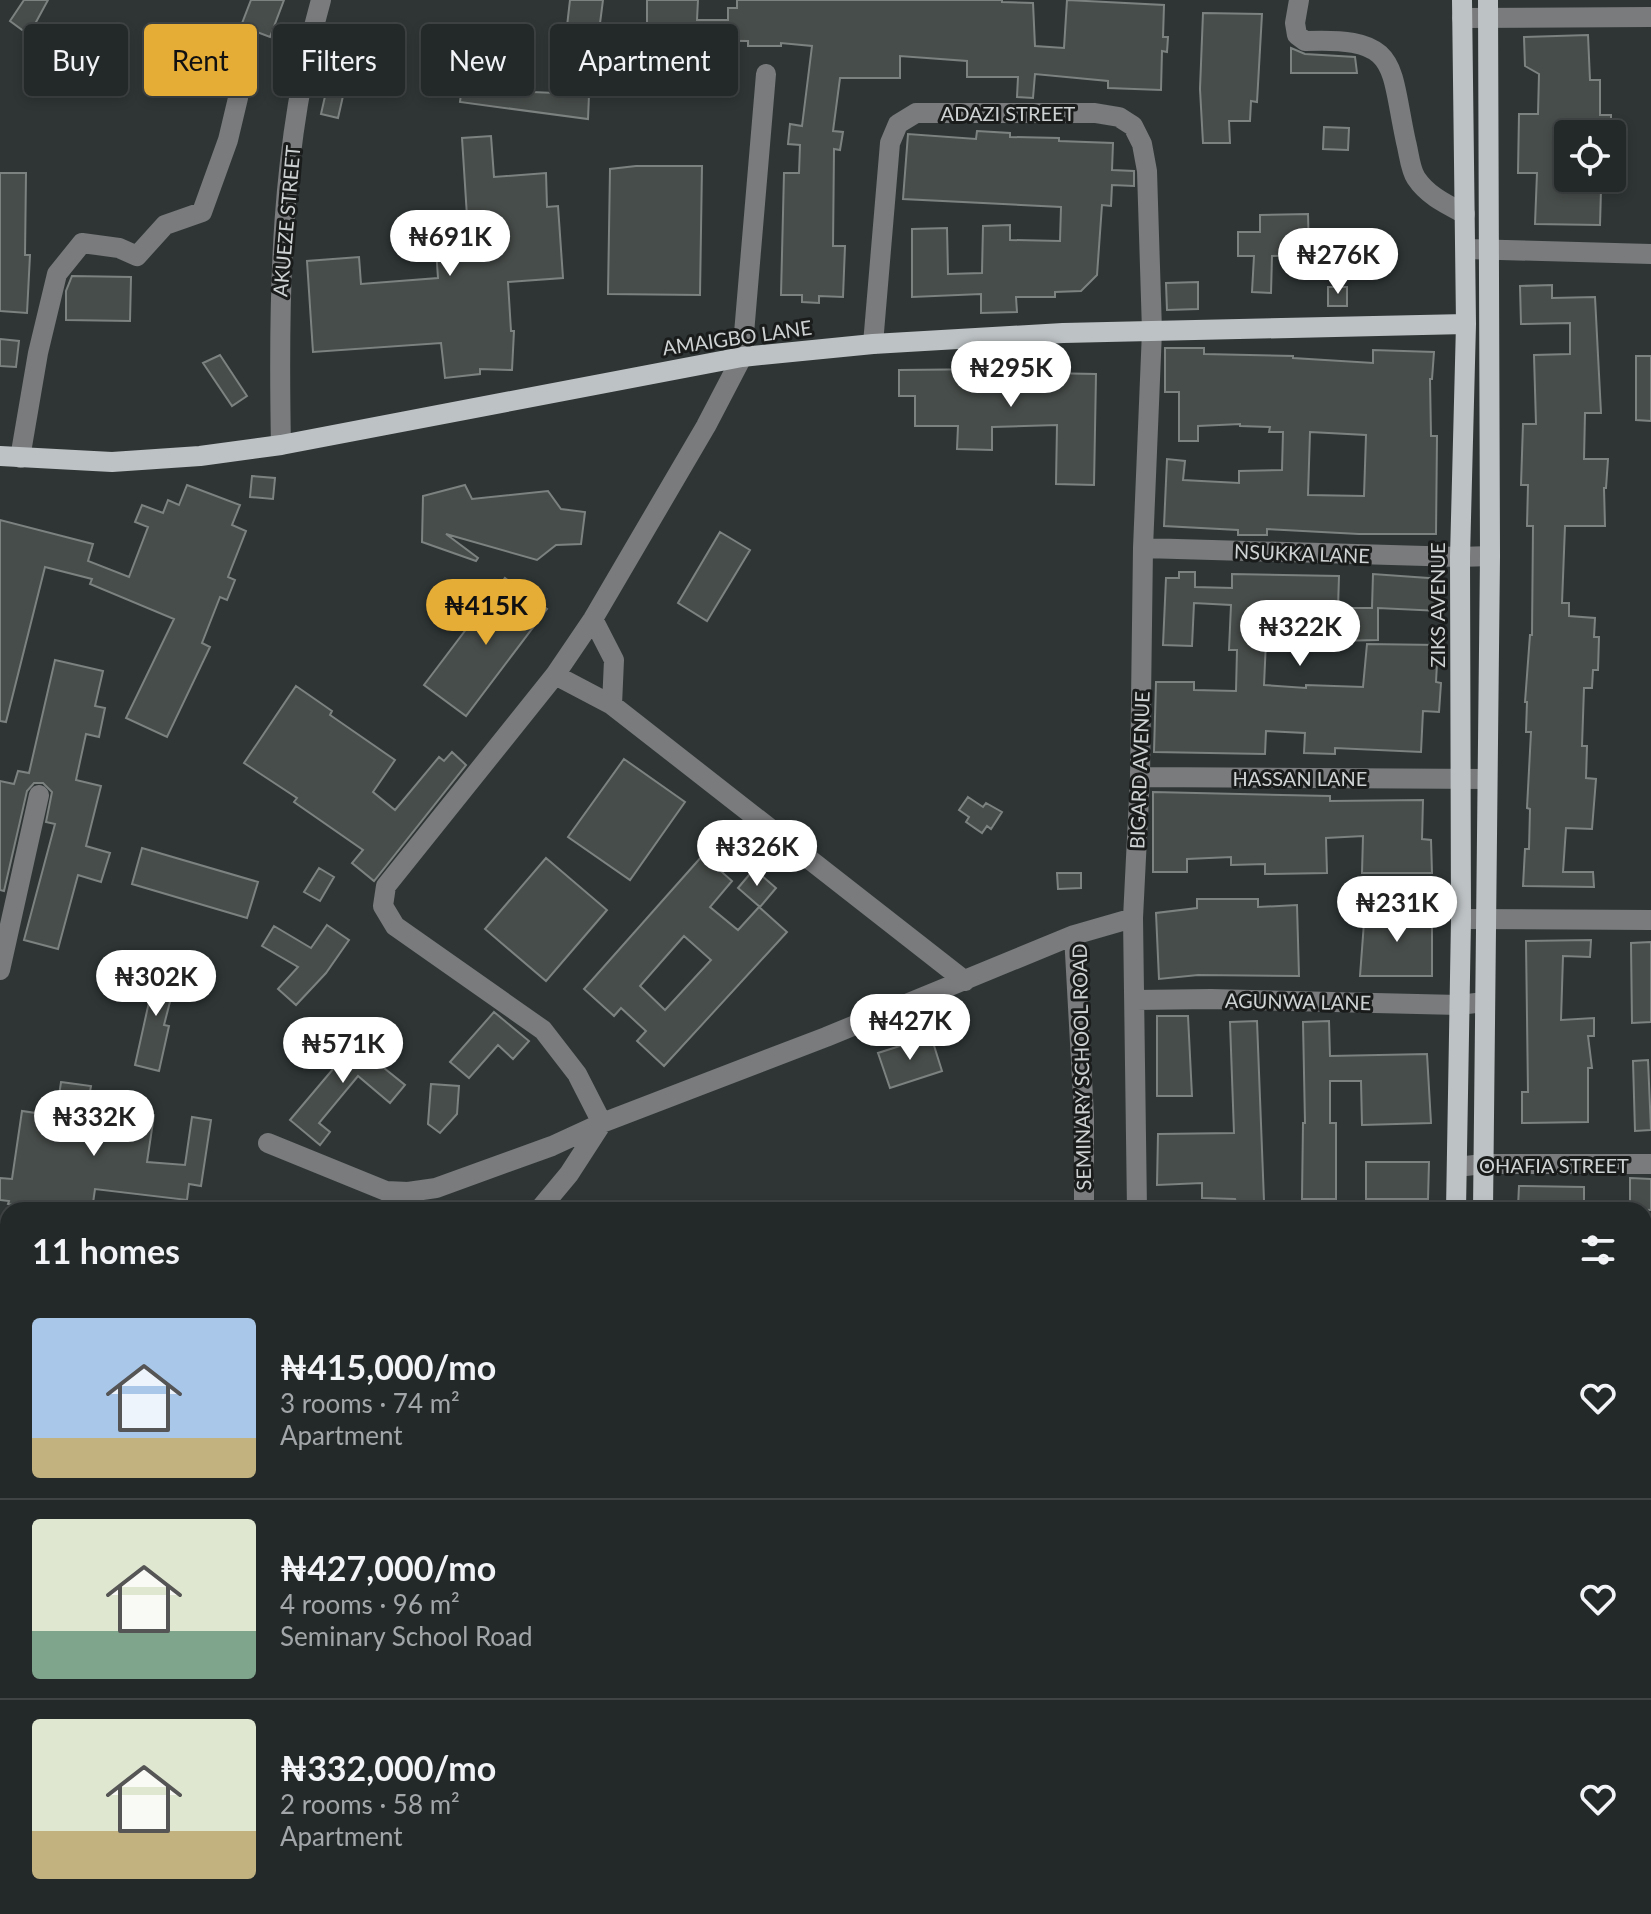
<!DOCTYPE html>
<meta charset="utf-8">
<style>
body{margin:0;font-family:Lato,sans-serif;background:#2b3030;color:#f1f3f6;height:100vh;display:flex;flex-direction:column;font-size:30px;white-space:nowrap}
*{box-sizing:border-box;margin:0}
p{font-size:26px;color:#a3a6a8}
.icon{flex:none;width:44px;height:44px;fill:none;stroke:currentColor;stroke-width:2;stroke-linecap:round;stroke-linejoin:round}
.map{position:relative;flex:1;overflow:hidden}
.side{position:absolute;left:0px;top:1202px;width:1652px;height:712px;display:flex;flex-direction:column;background:#232828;border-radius:24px 24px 0 0;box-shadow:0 4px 12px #0003,0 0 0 2px #404445}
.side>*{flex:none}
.hud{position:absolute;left:24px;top:24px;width:800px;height:72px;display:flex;gap:16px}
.controls{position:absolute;left:1554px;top:120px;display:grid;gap:16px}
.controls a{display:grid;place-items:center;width:72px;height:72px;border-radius:8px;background:#232828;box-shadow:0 4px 12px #0003,0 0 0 2px #404445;font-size:40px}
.price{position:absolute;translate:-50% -68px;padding:0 18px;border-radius:28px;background:#fff;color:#222;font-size:26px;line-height:52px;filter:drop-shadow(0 2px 4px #0008)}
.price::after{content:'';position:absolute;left:50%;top:48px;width:24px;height:18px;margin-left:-12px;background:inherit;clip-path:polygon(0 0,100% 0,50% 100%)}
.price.active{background:#e5ad36;color:#111}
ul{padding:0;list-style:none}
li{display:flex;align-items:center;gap:24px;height:200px;padding:0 32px}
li+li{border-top:2px solid #404445}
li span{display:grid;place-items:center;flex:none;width:224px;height:160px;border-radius:8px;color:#555}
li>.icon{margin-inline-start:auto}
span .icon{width:96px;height:96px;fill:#fffc;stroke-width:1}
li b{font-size:34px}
h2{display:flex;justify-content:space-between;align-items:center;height:96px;padding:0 32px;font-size:34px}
.chip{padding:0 28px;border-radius:8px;background:#232828;box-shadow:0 4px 12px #0003,0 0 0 2px #404445;font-size:28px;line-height:72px}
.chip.active{background:#e5ad36;color:#111}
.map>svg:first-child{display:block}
</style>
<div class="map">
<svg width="1651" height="1914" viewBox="0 0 1651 1914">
<rect width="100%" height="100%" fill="#2f3535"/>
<path fill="#474d4a" stroke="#7c8280" stroke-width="2" fill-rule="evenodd" d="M24 0H48L29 35 10 21Z
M251 0H284L270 37 241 26Z
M570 0H603L598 39 566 35Z
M647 0H698L697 20H728V8H737V0H1002V2L1033 3 1035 46 1064 48 1067 0 1164 5 1163 37H1168L1167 52 1162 51 1161 90 1108 88V81L1035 74 1033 98 1017 97 1018 77H967V61L900 56V78H840L833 131 843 132 840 150 834 149 833 246H845L843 297 819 296V303L802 302V295H781L784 173H799L800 145 788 144 790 124 802 126 812 46 781 43V46H748V41L647 40Z
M1203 13 1262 14 1257 102 1251 101 1250 121H1229L1230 143H1203L1200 89Z
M1588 35 1590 80H1600V115H1611V134H1568V188L1601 189 1600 225 1535 224 1537 173H1518L1519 114H1538L1539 74 1525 66 1524 37Z
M1291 48 1305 54 1355 57 1357 73H1291Z
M215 71 250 73 249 92 240 85 234 86 227 92 214 91Z
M463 77 510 83 509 91 555 93V88L582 90V94L589 95 588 119 460 102Z
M326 92 343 96 338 118 321 114Z
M1324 127 1349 128 1348 150 1323 149Z
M977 131 1010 133V137L1059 138V141L1113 143 1112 170 1134 171V186L1112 185 1111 206 1102 205 1097 275 1081 291 1055 292V297H1016L1017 312 981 313V294L912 297V229L947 228 948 274 982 273 983 226 1010 225V240L1060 241 1061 207 903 199 908 134 976 139Z
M491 136 494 177 546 173 547 207 558 206 563 278 508 282 511 331H514L512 370 480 369V374L445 378 441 343 313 352 307 261 359 257 361 284 438 278 435 234 468 232 462 138Z
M636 166H702L700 295 608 294 610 169Z
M0 173H26L25 255H30L27 313 0 311Z
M1308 214 1309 255 1272 256 1271 293 1252 292 1254 256H1238V232H1260V215Z
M72 276 131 277 130 321 66 320V291Z
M1198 282V309L1167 310 1166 283Z
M1552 285V298L1595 297 1601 413H1585L1584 459H1608L1606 488H1604L1605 526H1565L1562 603H1569V616L1595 618 1594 637H1599L1598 670H1593L1592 688H1584L1582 746H1587L1586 778 1596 779 1592 829 1566 828 1563 872H1593L1594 887 1523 886 1525 849H1529L1530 809 1527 808 1531 732H1526L1527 702H1525L1530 635H1532L1533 526H1527L1528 485H1521L1523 424H1536L1534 355 1570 354V323L1521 324 1520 286Z
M1328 287H1347V306H1328Z
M0 339 19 341 16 367 0 366Z
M1165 348H1204V354L1293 356V358L1373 363V350L1434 352 1432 379H1430L1431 436H1437L1436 534H1359L1267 529V535H1238V530L1164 526 1167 459 1185 461 1183 480 1239 483V471L1282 470 1283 432H1269L1270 427 1240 426V424L1198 426V441H1179V392H1165ZM1310 432 1366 435 1364 496 1308 495Z
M220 355 247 396 232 406 203 363Z
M1636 356H1651V421L1636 420Z
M1046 365V373L1096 374 1094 485 1056 484 1057 425 992 427V450L957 449 958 426H915V396H899V370L999 369V367Z
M252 476 275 478 273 499 250 497Z
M187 485 240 505 232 525 246 531 228 577 235 580 227 600 220 597 202 643 210 647 167 737 126 718 174 619 90 584 92 579 45 567 6 722 0 721V520L93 544 88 561 129 577 148 527 135 522 142 505 163 513 168 500 179 505Z
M465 485 472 499 548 491 561 509 585 512 581 544 556 545 537 560 446 534 478 558 476 561 422 542 423 496Z
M720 532 750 550 707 621 678 603Z
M1179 572H1195V587L1232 588V574L1339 576 1338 608H1372L1373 574 1442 579 1440 611 1378 608V640L1336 641V648L1298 646V641H1266L1264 685 1306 688V685L1363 687 1367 644 1438 645 1436 682 1441 683 1439 712 1423 711 1421 752 1335 748V754L1304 753 1305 733 1266 731 1265 754 1154 752 1156 682H1194V690L1236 691 1237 650H1229L1231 605 1194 603 1192 646 1163 645 1166 578H1179Z
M505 578 547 609 466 716 424 685Z
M55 660 103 671 95 706 105 708 99 737 86 734 76 780 101 786 86 846 110 853 101 882 78 875 58 949 24 940 55 824 46 822 52 792 43 783H34L27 791 4 891 0 890V781L14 784 18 771 29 773Z
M296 686 332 711 330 715 395 760 373 792 395 810 439 757 444 761 452 752 466 765 374 881 352 863 363 850 294 802 297 798 244 763Z
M624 759 685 802 630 880 568 837Z
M1153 792 1330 796V801L1423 800 1422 839 1431 840 1432 873H1362L1363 836 1326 838 1327 873 1265 874V864L1231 865V857L1187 859V872H1153Z
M968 797 983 807 986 803 1002 812 991 829 987 826 982 833 966 822 969 817 959 810Z
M142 848 258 882 247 918 132 884Z
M703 855 732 881 710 907 738 930 759 907 787 932 664 1066 637 1041 646 1031 621 1008 614 1016 584 989ZM684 936 711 960 665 1010 640 986Z
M546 858 607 910 546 981 485 929Z
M319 868 334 877 320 901 304 892Z
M754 869 776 888 760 907 738 888Z
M1057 873H1081V888L1058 889Z
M1197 899H1258V907L1297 905 1299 976 1198 975 1159 979 1156 913 1197 908Z
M1365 909 1432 912V976H1360Z
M327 925 349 940 326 973 296 1005 278 989 298 967 262 946 274 926 311 948Z
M1591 940 1590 957 1563 956 1561 1020 1594 1018V1036H1588L1592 1068H1588V1122L1522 1123V1092H1528L1526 941Z
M1651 942V1022L1632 1023 1631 943Z
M159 957 175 960 168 993 172 994 164 1025 169 1026 159 1071 135 1065Z
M494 1012 529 1041 513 1059 498 1045 469 1078 450 1062Z
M1157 1016H1188L1192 1096H1157Z
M1257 1021 1264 1201 1236 1202 1235 1199 1202 1198V1183L1157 1185 1158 1134 1234 1133 1230 1022Z
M1329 1021 1330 1056 1427 1054 1431 1123 1362 1125 1361 1081H1330V1123H1336V1199H1302L1303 1123H1305L1303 1022Z
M338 1031 405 1085 390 1103 358 1076 319 1123 330 1132 320 1145 290 1120 339 1062 323 1048Z
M931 1036 942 1071 890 1088 878 1053Z
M1648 1060 1651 1130 1635 1131 1633 1061Z
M61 1082 91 1086 85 1120 128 1127 131 1112 154 1115 147 1162 185 1165 192 1117 211 1120 201 1186 189 1184 187 1200 95 1189 92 1210H49L8 1204 9 1201 0 1200V1178L12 1179 22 1111 56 1116Z
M431 1084 459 1086 457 1114 440 1133 428 1124Z
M1366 1162H1429L1428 1199H1366Z
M1630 1178 1651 1179V1210L1630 1209Z
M1519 1186 1584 1187V1208L1518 1207Z"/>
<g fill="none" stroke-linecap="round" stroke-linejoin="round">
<path stroke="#797b7c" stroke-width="20" d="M1299 0 1295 23 1297 35 1305 41C1401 37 1389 64 1406 142 1409 153 1410 169 1416 178 1428 196 1446 204 1465 214
M1462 18 1651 17
M1466 249 1651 254
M873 344 890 143 898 124 916 113H1095L1119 117 1133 126 1142 144 1147 171 1152 331 1143 548 1140 777 1133 918 1137 1210
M281 445C278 296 280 145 321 0
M20 458 38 353 57 274 82 243 119 248 137 256 165 225 202 212 228 140 238 98
M1143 548 1460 557 1490 556
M593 619 614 660 612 705
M555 675 612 705 965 981
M1140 777 1486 779
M1461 919 1651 920
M0 970 39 795
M1136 1000 1211 999 1459 1005 1484 1002
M268 1143 386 1191 408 1192 436 1188 552 1146 602 1123 826 1037 1074 935
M1457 1167 1483 1164H1651
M539 1210 569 1174 602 1123 577 1074 543 1030 395 926 383 906 386 886 555 675 593 619 706 426 742 357 766 74
M1084 1210V1115L1074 935 1133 918
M1644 1519H1651
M0 1778 8 1777
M1125 1906 1126 1914"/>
<path stroke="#bdc2c4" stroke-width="20" d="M0 456 112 462 200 456 281 445 742 357 873 344 1063 333 1466 324
M1456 1210 1461 919 1460 557 1466 324 1462 0
M1483 1210 1490 556 1488 0
M1452 1914 1453 1906
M1479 1914 1480 1906"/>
</g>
<g text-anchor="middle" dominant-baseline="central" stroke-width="6" stroke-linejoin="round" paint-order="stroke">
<g font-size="20" fill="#cfd2d2" stroke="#1a1c1c">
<text x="1008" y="113">ADAZI STREET</text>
<text transform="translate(286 221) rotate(-85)">AKUEZE STREET</text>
<text transform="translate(737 337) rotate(-8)">AMAIGBO LANE</text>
<text transform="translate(1302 553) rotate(2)">NSUKKA LANE</text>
<text transform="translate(1437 605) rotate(-90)">ZIKS AVENUE</text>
<text transform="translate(1139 770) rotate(-88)">BIGARD AVENUE</text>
<text x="1300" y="778">HASSAN LANE</text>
<text transform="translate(1298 1001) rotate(1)">AGUNWA LANE</text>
<text transform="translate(1081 1067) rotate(-91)">SEMINARY SCHOOL ROAD</text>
<text x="1554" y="1165">OHAFIA STREET</text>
</g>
</g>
</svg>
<div class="controls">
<a><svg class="icon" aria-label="locate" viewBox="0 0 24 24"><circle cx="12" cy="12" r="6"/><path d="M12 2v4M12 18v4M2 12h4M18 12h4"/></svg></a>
</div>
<b class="price" style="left:450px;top:278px">₦691K</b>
<b class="price" style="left:1338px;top:296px">₦276K</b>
<b class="price" style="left:1011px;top:409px">₦295K</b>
<b class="price active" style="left:486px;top:647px">₦415K</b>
<b class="price" style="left:1300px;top:668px">₦322K</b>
<b class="price" style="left:757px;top:888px">₦326K</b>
<b class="price" style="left:1397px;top:944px">₦231K</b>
<b class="price" style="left:156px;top:1018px">₦302K</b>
<b class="price" style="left:910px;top:1062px">₦427K</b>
<b class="price" style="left:343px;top:1085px">₦571K</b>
<b class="price" style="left:94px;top:1158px">₦332K</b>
<div class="hud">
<a class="chip">Buy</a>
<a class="chip active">Rent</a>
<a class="chip">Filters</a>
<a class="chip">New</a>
<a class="chip">Apartment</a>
</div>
<section class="side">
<h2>11 homes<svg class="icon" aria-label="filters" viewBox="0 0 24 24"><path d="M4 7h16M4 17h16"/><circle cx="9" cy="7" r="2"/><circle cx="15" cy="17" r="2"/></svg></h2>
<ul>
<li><span style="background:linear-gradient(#a9c7e8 75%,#c2b280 0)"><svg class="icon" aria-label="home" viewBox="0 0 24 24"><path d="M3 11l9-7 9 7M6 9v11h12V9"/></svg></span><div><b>₦415,000/mo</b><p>3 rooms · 74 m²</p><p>Apartment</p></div><svg class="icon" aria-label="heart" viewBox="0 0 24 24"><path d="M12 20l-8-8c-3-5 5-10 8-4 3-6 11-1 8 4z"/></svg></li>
<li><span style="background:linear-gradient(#dfe7d0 70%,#7fa58c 0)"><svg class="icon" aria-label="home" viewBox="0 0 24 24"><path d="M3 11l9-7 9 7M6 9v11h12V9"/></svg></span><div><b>₦427,000/mo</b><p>4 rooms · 96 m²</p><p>Seminary School Road</p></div><svg class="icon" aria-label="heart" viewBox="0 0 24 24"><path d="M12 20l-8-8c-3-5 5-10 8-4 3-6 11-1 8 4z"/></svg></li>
<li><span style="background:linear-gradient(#dfe7d0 70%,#c2b280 0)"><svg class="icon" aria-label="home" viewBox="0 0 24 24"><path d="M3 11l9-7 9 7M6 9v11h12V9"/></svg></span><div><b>₦332,000/mo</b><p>2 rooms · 58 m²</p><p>Apartment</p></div><svg class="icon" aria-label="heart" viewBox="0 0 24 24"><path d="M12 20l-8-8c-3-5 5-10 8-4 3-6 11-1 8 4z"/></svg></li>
</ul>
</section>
</div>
